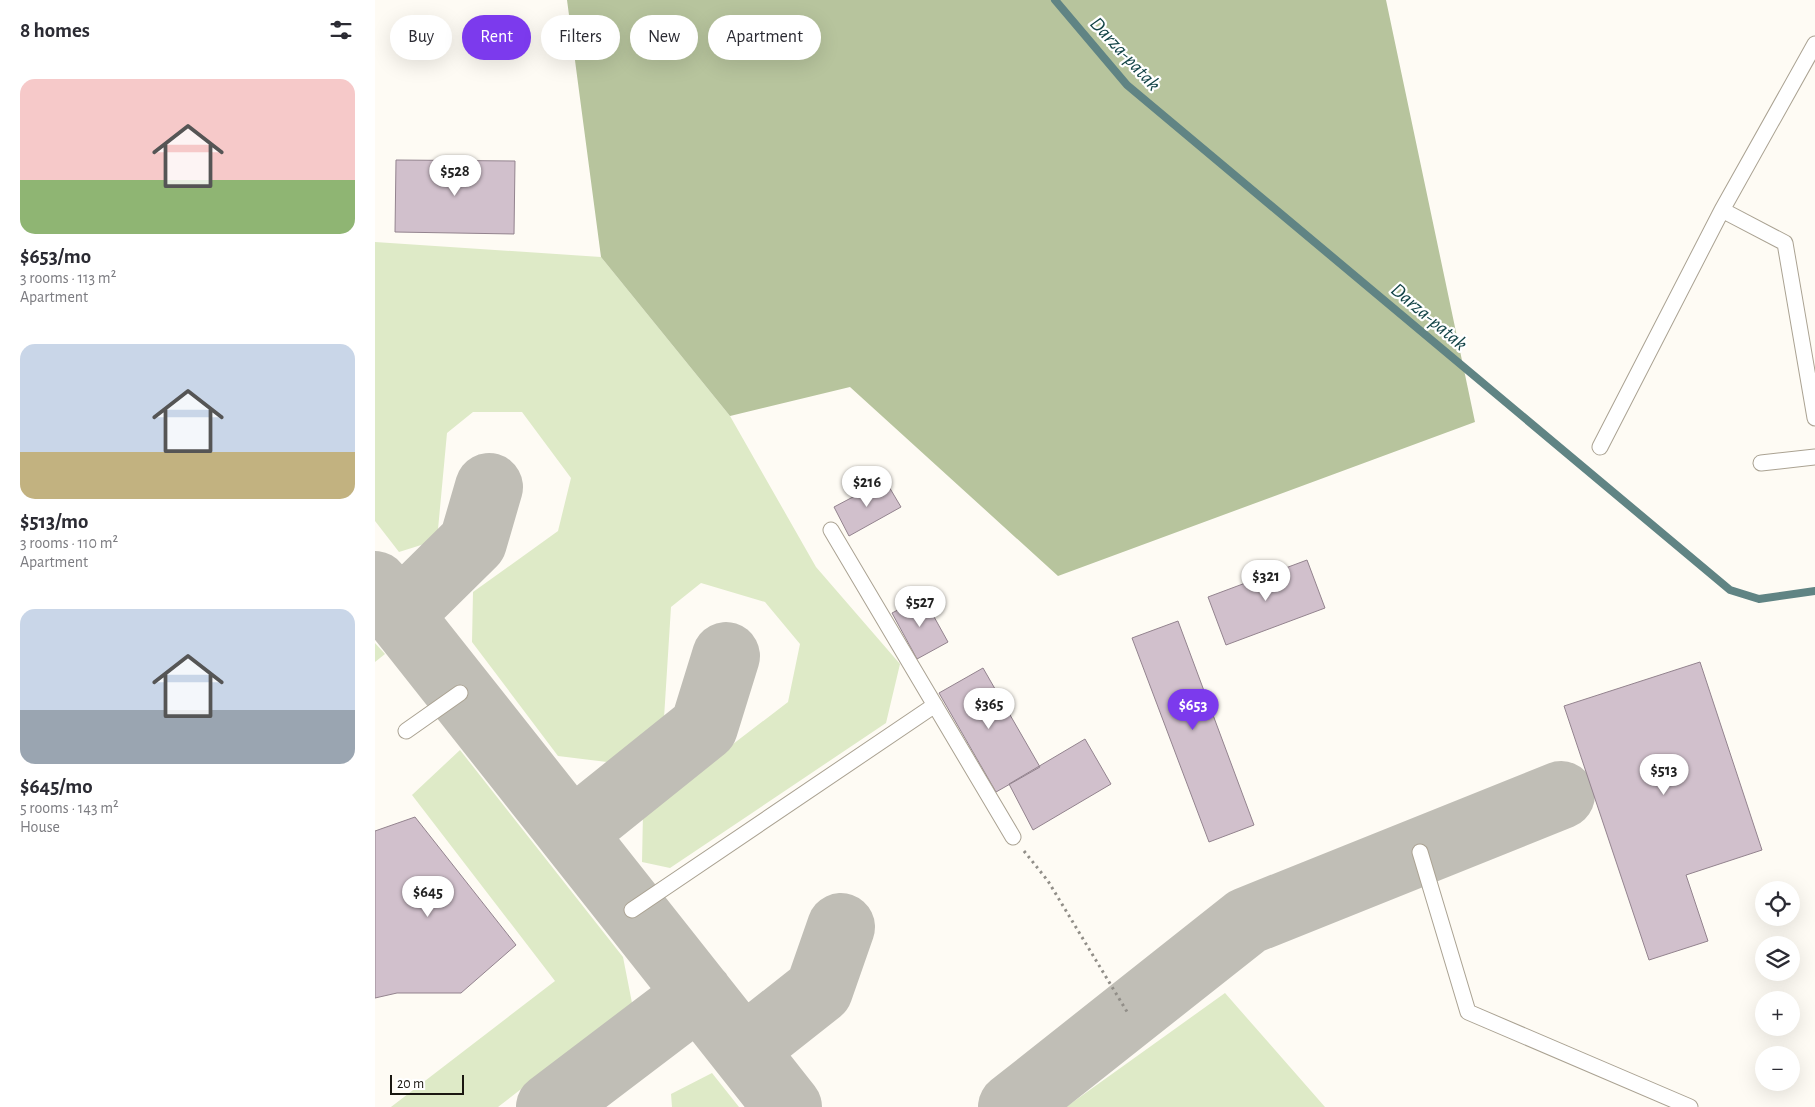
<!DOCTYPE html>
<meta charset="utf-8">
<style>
body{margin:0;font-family:"Alegreya Sans",sans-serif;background:#f2f2f3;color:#2b2b33;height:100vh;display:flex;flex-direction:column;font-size:19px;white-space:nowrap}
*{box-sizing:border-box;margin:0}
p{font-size:16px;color:#7c7c81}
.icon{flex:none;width:28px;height:28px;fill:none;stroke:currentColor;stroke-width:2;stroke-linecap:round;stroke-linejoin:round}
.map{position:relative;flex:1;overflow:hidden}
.sheet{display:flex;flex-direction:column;background:#fff;width:375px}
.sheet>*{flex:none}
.guide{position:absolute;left:15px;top:15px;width:475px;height:45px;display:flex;gap:10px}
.controls{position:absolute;left:1380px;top:881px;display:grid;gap:10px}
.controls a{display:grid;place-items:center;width:45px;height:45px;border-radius:50%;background:#fff;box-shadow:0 5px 20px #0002;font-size:25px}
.scale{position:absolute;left:15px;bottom:12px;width:74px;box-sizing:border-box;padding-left:5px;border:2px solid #1a1711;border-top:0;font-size:14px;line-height:18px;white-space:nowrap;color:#1a1711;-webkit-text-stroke:4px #fff;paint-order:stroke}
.price{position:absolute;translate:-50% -42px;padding:0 11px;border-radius:18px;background:#fff;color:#222;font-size:16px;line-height:32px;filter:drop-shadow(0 1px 2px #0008)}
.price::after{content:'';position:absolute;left:50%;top:30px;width:15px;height:11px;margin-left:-8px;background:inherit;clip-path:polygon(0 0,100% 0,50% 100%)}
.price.on{background:#7c3aed;color:#fff}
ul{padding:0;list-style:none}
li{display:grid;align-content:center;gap:10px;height:265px;padding:0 20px}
li span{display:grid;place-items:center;height:155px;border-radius:15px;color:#555}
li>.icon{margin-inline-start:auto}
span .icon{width:90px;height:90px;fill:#fffc;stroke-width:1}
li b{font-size:21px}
h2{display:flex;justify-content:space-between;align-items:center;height:60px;padding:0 20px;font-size:21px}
.pill{padding:0 18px;border-radius:22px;background:#fff;box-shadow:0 5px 20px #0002;font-size:18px;line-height:45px}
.pill.on{background:#7c3aed;color:#fff}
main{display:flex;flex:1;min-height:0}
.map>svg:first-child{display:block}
</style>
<main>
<section class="sheet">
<h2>8 homes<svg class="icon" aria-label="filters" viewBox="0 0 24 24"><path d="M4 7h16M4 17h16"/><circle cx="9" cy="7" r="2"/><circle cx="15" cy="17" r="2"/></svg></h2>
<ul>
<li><span style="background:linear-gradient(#f6c9c9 65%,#8fb573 0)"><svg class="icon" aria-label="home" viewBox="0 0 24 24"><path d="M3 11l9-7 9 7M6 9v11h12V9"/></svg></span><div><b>$653/mo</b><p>3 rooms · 113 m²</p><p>Apartment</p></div></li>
<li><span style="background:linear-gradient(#c9d6e8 70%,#c2b280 0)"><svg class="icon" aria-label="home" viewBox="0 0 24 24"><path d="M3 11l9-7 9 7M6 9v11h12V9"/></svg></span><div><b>$513/mo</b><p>3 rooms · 110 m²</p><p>Apartment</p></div></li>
<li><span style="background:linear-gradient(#c9d6e8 65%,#9aa5b1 0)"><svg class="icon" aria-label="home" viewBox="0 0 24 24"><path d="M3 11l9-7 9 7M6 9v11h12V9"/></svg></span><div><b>$645/mo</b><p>5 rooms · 143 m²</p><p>House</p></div></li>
</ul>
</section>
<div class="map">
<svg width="1440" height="1107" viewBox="0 0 1440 1107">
<rect width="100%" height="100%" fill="#fefbf4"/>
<path fill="#deeac7" d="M0 242 226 257 355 416 441 567 525 664 511 723 295 868 267 862 268 813 413 702 425 644 390 602 326 583 296 607 289 718 232 762 183 756 97 642 98 592 183 531 196 478 147 412H98L72 433 62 540 24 552 0 521Z
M0 643 10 654 0 662Z
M85 750 248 957 257 1003 123 1107H16L180 981 37 795Z
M850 993 950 1107H691Z
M337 1073 364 1107H297L296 1094Z
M219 1098 230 1107H206Z"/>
<path fill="#b7c49d" d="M192 0H1011L1100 422 683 576 475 387 355 416 226 257Z"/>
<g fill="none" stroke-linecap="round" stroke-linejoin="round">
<path stroke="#608484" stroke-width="8" d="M680 0 752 85 1355 590 1384 599 1440 591"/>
<path stroke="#c0beb6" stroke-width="68" d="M0 585 413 1107
M24 615 98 542 114 487
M197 833 329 727 351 656
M368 1050 444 990 466 927
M175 1107 324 994
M637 1107 872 921 1186 795"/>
</g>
<path fill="#d1c0cc" stroke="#93838e" d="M21 160 140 161 139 234 20 232Z
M510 480 526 507 474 536 459 507Z
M932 560 950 608 851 645 833 597Z
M548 597 573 642 542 659 517 613Z
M803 621 879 825 834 842 757 638Z
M1325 662 1387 850 1311 875 1333 941 1274 960 1189 706Z
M608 668 665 767 621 792 564 693Z
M710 739 736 784 658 830 634 784Z
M40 817 141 945 86 993H22L0 998V831Z"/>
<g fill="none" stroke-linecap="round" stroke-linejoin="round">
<g stroke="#aaa292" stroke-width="17">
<path id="service" d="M1347 210 1410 243 1440 418
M1225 447 1347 210 1440 44
M1386 463 1440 457
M456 530 638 837
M31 731 85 693
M1045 852 1093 1012 1315 1107
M257 910 560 705"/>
</g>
<path stroke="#918e88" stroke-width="3" stroke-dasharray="2.5 4" stroke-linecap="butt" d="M649 851 673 881 754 1015"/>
<use href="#service" stroke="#fff" stroke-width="15"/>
</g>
<g text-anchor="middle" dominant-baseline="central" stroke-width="4.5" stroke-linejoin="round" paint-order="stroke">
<g font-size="20" font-style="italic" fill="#134447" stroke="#fff">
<text transform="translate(750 54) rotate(47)">Darza-patak</text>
<text transform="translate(1054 317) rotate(40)">Darza-patak</text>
</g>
</g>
</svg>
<div class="controls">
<a><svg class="icon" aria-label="locate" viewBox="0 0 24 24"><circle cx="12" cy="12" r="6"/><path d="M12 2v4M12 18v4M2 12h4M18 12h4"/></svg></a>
<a><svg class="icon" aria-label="layers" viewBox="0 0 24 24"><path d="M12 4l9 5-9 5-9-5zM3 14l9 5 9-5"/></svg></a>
<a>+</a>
<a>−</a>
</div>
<div class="scale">20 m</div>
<b class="price" style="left:80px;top:197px">$528</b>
<b class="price" style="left:492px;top:508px">$216</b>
<b class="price" style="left:891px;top:602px">$321</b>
<b class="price" style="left:545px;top:628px">$527</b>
<b class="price" style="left:614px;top:730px">$365</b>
<b class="price on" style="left:818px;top:731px">$653</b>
<b class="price" style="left:1289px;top:796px">$513</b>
<b class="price" style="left:53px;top:918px">$645</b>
<div class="guide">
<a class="pill">Buy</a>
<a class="pill on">Rent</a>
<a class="pill">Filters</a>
<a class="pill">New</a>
<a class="pill">Apartment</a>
</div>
</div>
</main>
